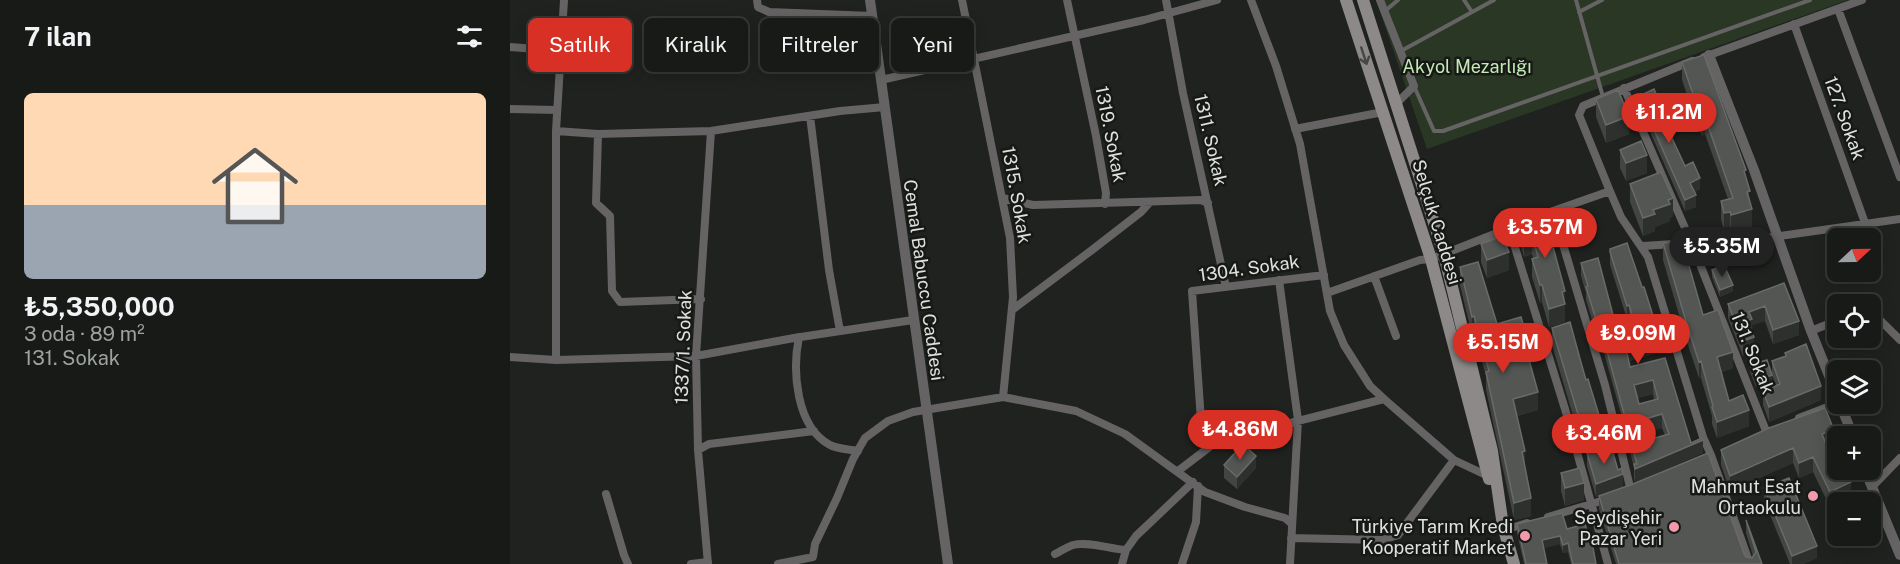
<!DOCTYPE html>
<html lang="tr">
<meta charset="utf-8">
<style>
body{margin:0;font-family:"Public Sans",sans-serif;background:#242723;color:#f1f3f6;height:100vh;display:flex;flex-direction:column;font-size:22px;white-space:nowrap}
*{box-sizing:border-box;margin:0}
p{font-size:20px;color:#9ea1a1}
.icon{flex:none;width:33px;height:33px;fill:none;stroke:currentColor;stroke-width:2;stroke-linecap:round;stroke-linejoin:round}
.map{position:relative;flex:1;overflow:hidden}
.sheet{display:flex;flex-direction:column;background:#171a16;width:510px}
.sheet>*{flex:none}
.guide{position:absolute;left:18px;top:18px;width:570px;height:54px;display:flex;gap:12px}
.needle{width:39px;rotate:68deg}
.fabs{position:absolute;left:1317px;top:228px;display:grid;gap:12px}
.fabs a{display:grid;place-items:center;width:54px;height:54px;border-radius:9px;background:#171a16;box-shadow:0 3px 15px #0003,0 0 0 2px #363835;font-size:30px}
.price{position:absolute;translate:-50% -51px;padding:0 14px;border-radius:21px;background:#d93025;color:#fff;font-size:20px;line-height:39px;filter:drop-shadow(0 2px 3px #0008)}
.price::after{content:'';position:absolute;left:50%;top:36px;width:18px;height:14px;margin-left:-9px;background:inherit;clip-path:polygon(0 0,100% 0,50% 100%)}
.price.current{background:#222;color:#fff}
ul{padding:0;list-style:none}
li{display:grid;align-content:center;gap:12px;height:318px;padding:0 24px}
li span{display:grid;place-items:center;height:186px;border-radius:9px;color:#555}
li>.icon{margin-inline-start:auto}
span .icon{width:108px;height:108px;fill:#fffc;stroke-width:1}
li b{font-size:26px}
h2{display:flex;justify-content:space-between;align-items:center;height:72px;padding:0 24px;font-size:26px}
.chip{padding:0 21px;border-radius:9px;background:#171a16;box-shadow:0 3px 15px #0003,0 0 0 2px #363835;font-size:21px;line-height:54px}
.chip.current{background:#d93025;color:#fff}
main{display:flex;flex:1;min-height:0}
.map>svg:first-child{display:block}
</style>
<main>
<section class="sheet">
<h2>7 ilan<svg class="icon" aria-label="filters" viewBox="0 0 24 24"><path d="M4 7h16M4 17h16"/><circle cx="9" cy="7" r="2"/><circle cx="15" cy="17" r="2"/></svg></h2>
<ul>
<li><span style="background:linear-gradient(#ffd9b3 60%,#9aa5b1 0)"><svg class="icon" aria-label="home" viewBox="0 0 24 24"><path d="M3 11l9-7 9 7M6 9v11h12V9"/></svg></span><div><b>₺5,350,000</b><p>3 oda · 89 m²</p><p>131. Sokak</p></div></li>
</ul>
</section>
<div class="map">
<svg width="1390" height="564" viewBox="0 0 1390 564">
<rect width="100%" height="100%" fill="#1f221e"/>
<path fill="#2a3725" d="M866 0H1338L917 149Z"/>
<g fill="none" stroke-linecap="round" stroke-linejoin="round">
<path stroke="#666364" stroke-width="4" d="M954 0 962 12
M1066 0 1093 97
M875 11 888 0
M1069 12 1092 0
M891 51 984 0
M904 86 924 131H933L1300 0"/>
<path stroke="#666364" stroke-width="8" d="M247 0 248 7 259 12 362 16
M452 0 500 238 503 297 493 397
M557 0 586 136 596 193 595 204
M656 0 673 93 716 287
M741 0 766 66 790 144 820 311 834 345 860 386 874 399 944 460 978 476
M870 0 904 86 886 104
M1328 9 1390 177
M1284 24 1355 223
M0 47 52 51
M1194 57 1352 0
M1182 61 1073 106 1069 115 1099 189 1111 217 1138 257 1193 437 1201 455 1240 564
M371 80 634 20 707 0
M1114 88 1182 244 1256 431
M0 109 47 110
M300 116 319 270 330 331
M785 129 873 112
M46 131 88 134 201 131 330 111 375 107
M88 134 86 203 100 216 102 291 110 302 191 299
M493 198 523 205 691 200 698 203
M1043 211 1095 385 1121 491
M999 228 1055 409 1098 564
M1133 246 1256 238 1390 219
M864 276 886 336
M769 280 788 420 780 564
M817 293 910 260 921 259 1043 211 1100 191
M502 310 582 250 631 212 640 202
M1360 313 1367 317 1390 340
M1301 331 1328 320
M289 337C282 371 286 427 320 445 327 449 339 449 348 451
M0 357 46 360 186 356 284 338 403 320
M46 360V131L54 0
M1289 418 1328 403
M698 448 692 435 682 291 814 275
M188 450 199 444 304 431
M668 471 706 442 874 399
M1362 487 1390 458
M96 494 114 555 118 564
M1038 517 1098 499
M995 530 1017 523
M781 538 872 540 888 535 944 460
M545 554C551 551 557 547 563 545 578 541 600 549 616 550
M181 564 198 562
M198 564 188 450 186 356 201 131
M268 564 303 557 305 544 327 498 343 459 355 438 378 421 403 412 493 397 566 411 615 434 695 492 735 507 775 518 782 524
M612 564 616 550 626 536 683 482
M672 564 686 522 688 486"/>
<path stroke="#666364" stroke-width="10" d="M360 0 438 564
M1199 55 1244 170 1301 331 1328 398
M1330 404 1343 436
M1355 470 1390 555"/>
<path stroke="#8e8989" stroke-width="12" d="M836 0 921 259 979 479
M853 0 934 254 982 451 993 526 1004 564"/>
</g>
<path fill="#424541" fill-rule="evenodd" d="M1172 62 1236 179 1240 201 1242 227 1221 233 1220 230 1214 231 1211 219V201L1218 199 1195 134 1192 136 1183 112 1172 80Z
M1129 96 1163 140 1175 166 1190 189 1184 192 1186 207 1175 211 1129 107Z
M1086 99 1119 134 1096 143 1086 117Z
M1110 150 1137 173 1116 181 1110 168Z
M1120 184 1163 216 1160 218V221L1145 227V231L1133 236 1120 202Z
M1062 221 1077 238 1065 241 1062 228Z
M1009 222 1043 247 1055 291V322L1039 327 1032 302 1030 303 1022 277V259L1023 258 1022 254 1014 257 1009 240Z
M1153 243 1223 368 1212 372 1219 401 1239 426 1207 438 1202 424V416L1191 378H1189L1177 342 1153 260Z
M971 244 999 270 977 278 971 262Z
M1100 249 1150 352 1119 361 1120 367 1155 358 1181 443 1193 453 1125 482 1124 478V467L1118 445V439L1092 346H1090L1076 300V293L1071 276V263L1103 315 1112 335 1123 332 1119 319H1117L1100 265ZM1143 394 1144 400 1129 404 1127 398ZM1152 428 1155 435 1138 440 1136 432Z
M950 267 987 324 1020 362 1028 410 1007 416 1021 516 1004 520 976 390V376L964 334 962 335 950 285Z
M1202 270 1223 291 1210 297 1202 277Z
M1274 283 1289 335 1263 344 1255 321 1242 325 1244 351 1233 356 1218 318V304Z
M1042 328 1070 359 1092 443 1073 449 1042 345Z
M1275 353 1311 400 1259 422 1253 405V391L1266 385 1262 376V382L1246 387 1240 372V365L1262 374V361L1275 356Z
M1324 445 1318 447 1341 497 1320 507 1303 472 1289 478 1283 463 1220 491 1211 465V450Z
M1077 453 1113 487 1086 497 1077 466Z
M714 465 746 468 727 489 714 478Z
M1051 473 1074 500 1055 506 1051 491Z
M1254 488 1307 558 1293 564H1280L1254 500Z
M1089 496 1234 554 1236 557 1242 558 1243 556 1236 533V520L1252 564H1106L1089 509Z
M1007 524 1057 529 1086 564H1061L1058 552 1053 553 1050 544 1034 548 1037 564H1014L1007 533Z"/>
<path fill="#2d302c" d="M1119 116V134L1096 143V125Z
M1195 117V134L1192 136V118Z
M1137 155V173L1116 181V163Z
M1190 178V189L1180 194V183Z
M1186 195V207L1175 211V200Z
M1163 198V216L1160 218V221L1145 227V231L1133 236V218L1143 210Z
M1242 209V227L1221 233V215Z
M1220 212V230L1214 231V213Z
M1043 230V248L1039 232Z
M1077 231V238L1065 241V235Z
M1022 236V254L1014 257V239Z
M999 252V270L977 278V260Z
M1030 285H1032V302L1030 303Z
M1223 285V291L1210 297V290Z
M1055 291V322L1039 327V309L1052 292Z
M1119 305V319H1117V306Z
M1255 306V321L1242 325V333L1237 321 1239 312Z
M964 316V334L962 335V317Z
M1289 321V335L1263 344V330Z
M1090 333H1092V346H1090Z
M1244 337V351L1233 356V341Z
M1150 338V352L1116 362V349Z
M1020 348V366L1016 349Z
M1223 352V368L1207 374V357Z
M1191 361V378H1189V362Z
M1262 375V382L1246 387V381Z
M1143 380V394L1124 399V385Z
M1311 386V400L1259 422V407Z
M1028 392V410L1003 417V399Z
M1239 410V426L1207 438V422Z
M1152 414V428L1132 433V420Z
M1092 425V443L1073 449V431Z
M1324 430V445L1312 449V434Z
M1193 440V453L1125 482V469Z
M1283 448V463L1220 491V476Z
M1015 451V469L1012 452Z
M746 456V468L727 489V477Z
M1303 457V472L1289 478V463Z
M1113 474V487L1086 497V484Z
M1341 482V497L1320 507V492Z
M1074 483V500L1055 506V488Z
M1021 498V516L1004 520V503Z
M1050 536V544L1032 549V540Z
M1058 543V552L1053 553V545Z
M1307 546V558L1293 564H1282V556Z"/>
<path fill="#535652" stroke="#696b68" stroke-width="1.5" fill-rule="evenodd" d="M1194 55 1236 170 1234 171 1240 191 1237 192 1242 209 1221 215 1220 212 1214 213 1211 201 1223 198 1195 117 1192 118 1183 94 1172 62Z
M1144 89 1163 133 1160 134 1175 166 1183 162 1190 178 1180 183 1186 195 1175 200 1129 96Z
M1108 90 1119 116 1096 125 1086 99Z
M1131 141 1137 155 1116 163 1110 150Z
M1151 172 1163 198 1158 200 1160 204 1143 210 1145 214 1133 218 1120 184Z
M1038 213 1043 230 1039 232 1055 291 1052 292 1055 304 1039 309 1032 285H1030L1022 259 1028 257 1022 236 1014 239 1009 222Z
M1074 218 1077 231 1065 235 1062 221Z
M992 236 999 252 977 260 971 244Z
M1172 241 1193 315 1208 310 1223 352 1207 357 1219 401 1233 395 1239 410 1207 422 1202 407 1203 406 1191 361 1189 362 1177 325 1153 243Z
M1117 243 1132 287H1134L1150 338 1116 349 1120 367 1155 358 1181 443 1192 438 1193 440 1125 469 1124 464H1127L1118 432H1119L1092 333H1090L1076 287 1078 286 1071 263 1088 258 1103 315H1106L1112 335 1127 331 1119 305 1117 306 1100 252V249ZM1143 380 1148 399 1129 404 1124 385ZM1152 414 1159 434 1138 440 1132 420Z
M968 262 987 324 1011 317 1020 348 1016 349 1028 392 1003 399 1015 451 1012 452 1021 498 1004 503 976 372 979 371 964 316 962 317 950 267Z
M1214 265 1223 285 1210 290 1202 270Z
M1274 283 1289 321 1263 330 1255 306 1239 312 1242 319 1237 321 1244 337 1233 341 1218 304Z
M1060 322 1070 359 1076 380 1078 379 1092 425 1073 431 1042 328Z
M1296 344 1311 386 1259 407 1253 391 1270 384 1262 361 1276 356 1275 353Z
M1257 360 1262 375 1246 381 1240 365Z
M1315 408 1324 430 1312 434 1322 458 1328 455V470H1335L1341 482 1320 492 1303 457 1289 463 1283 448 1220 476 1211 450 1259 428Z
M733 444 746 456 727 477 714 465Z
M1101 446 1108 470 1112 468 1113 474 1086 484 1077 453Z
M1198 453 1234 554 1236 557 1242 558 1246 552 1236 520 1252 564H1109L1089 496 1123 484Z
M1070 468 1074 483 1055 488 1051 473Z
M1279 478 1307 546 1282 556 1254 488Z
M1052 513 1057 529 1075 524 1080 542H1082L1086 564H1063L1058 543 1053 545 1050 536 1032 540 1037 564H1016L1007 524Z"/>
<defs><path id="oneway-shaft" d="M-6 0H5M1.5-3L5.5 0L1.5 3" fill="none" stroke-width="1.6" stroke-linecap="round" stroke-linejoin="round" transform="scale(1.5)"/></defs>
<use stroke="#464643" href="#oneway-shaft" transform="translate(854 56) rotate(72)"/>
<g fill="#f29aac" stroke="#161915" stroke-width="2">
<circle cx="1303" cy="496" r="6"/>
<circle cx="1164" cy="527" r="6"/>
<circle cx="1015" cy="536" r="6"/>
</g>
<g text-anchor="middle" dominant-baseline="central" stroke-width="5" stroke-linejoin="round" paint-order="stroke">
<g font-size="18" fill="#c4e8b6" stroke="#161915">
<text x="957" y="66">Akyol Mezarlığı</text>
</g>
<g font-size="18" fill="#dfe1de" stroke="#161915">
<text transform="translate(1335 118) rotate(70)">127. Sokak</text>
<text transform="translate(601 134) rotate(79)">1319. Sokak</text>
<text transform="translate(701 140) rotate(77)">1311. Sokak</text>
<text transform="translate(507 195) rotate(80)">1315. Sokak</text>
<text transform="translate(927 222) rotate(73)">Selçuk Caddesi</text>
<text transform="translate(739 268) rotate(-8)">1304. Sokak</text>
<text transform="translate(414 280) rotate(82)">Cemal Babuccu Caddesi</text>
<text transform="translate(173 347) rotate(-88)">1337/1. Sokak</text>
<text transform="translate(1243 353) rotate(68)">131. Sokak</text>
</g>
<g font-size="18" fill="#dfe1de" stroke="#161915" text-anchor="end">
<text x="1291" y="486">Mahmut Esat<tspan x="1291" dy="21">Ortaokulu</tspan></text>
<text x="1152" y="517">Seydişehir<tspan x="1152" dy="21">Pazar Yeri</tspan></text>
<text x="1003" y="526">Türkiye Tarım Kredi<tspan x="1003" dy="21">Kooperatif Market</tspan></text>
</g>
</g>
</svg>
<div class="fabs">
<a><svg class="needle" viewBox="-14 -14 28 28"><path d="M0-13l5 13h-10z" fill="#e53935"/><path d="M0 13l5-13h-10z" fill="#9ea1a1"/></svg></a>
<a><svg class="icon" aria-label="locate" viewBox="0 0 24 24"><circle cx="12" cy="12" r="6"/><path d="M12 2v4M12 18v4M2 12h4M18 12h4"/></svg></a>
<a><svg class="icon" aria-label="layers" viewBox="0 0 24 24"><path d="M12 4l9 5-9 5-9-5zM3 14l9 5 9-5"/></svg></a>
<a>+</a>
<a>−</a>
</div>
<b class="price" style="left:1159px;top:144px">₺11.2M</b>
<b class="price" style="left:1035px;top:259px">₺3.57M</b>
<b class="price current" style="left:1212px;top:278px">₺5.35M</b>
<b class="price" style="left:1128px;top:365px">₺9.09M</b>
<b class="price" style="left:993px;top:374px">₺5.15M</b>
<b class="price" style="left:730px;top:461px">₺4.86M</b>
<b class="price" style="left:1094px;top:465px">₺3.46M</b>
<div class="guide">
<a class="chip current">Satılık</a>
<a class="chip">Kiralık</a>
<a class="chip">Filtreler</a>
<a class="chip">Yeni</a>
</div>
</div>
</main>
